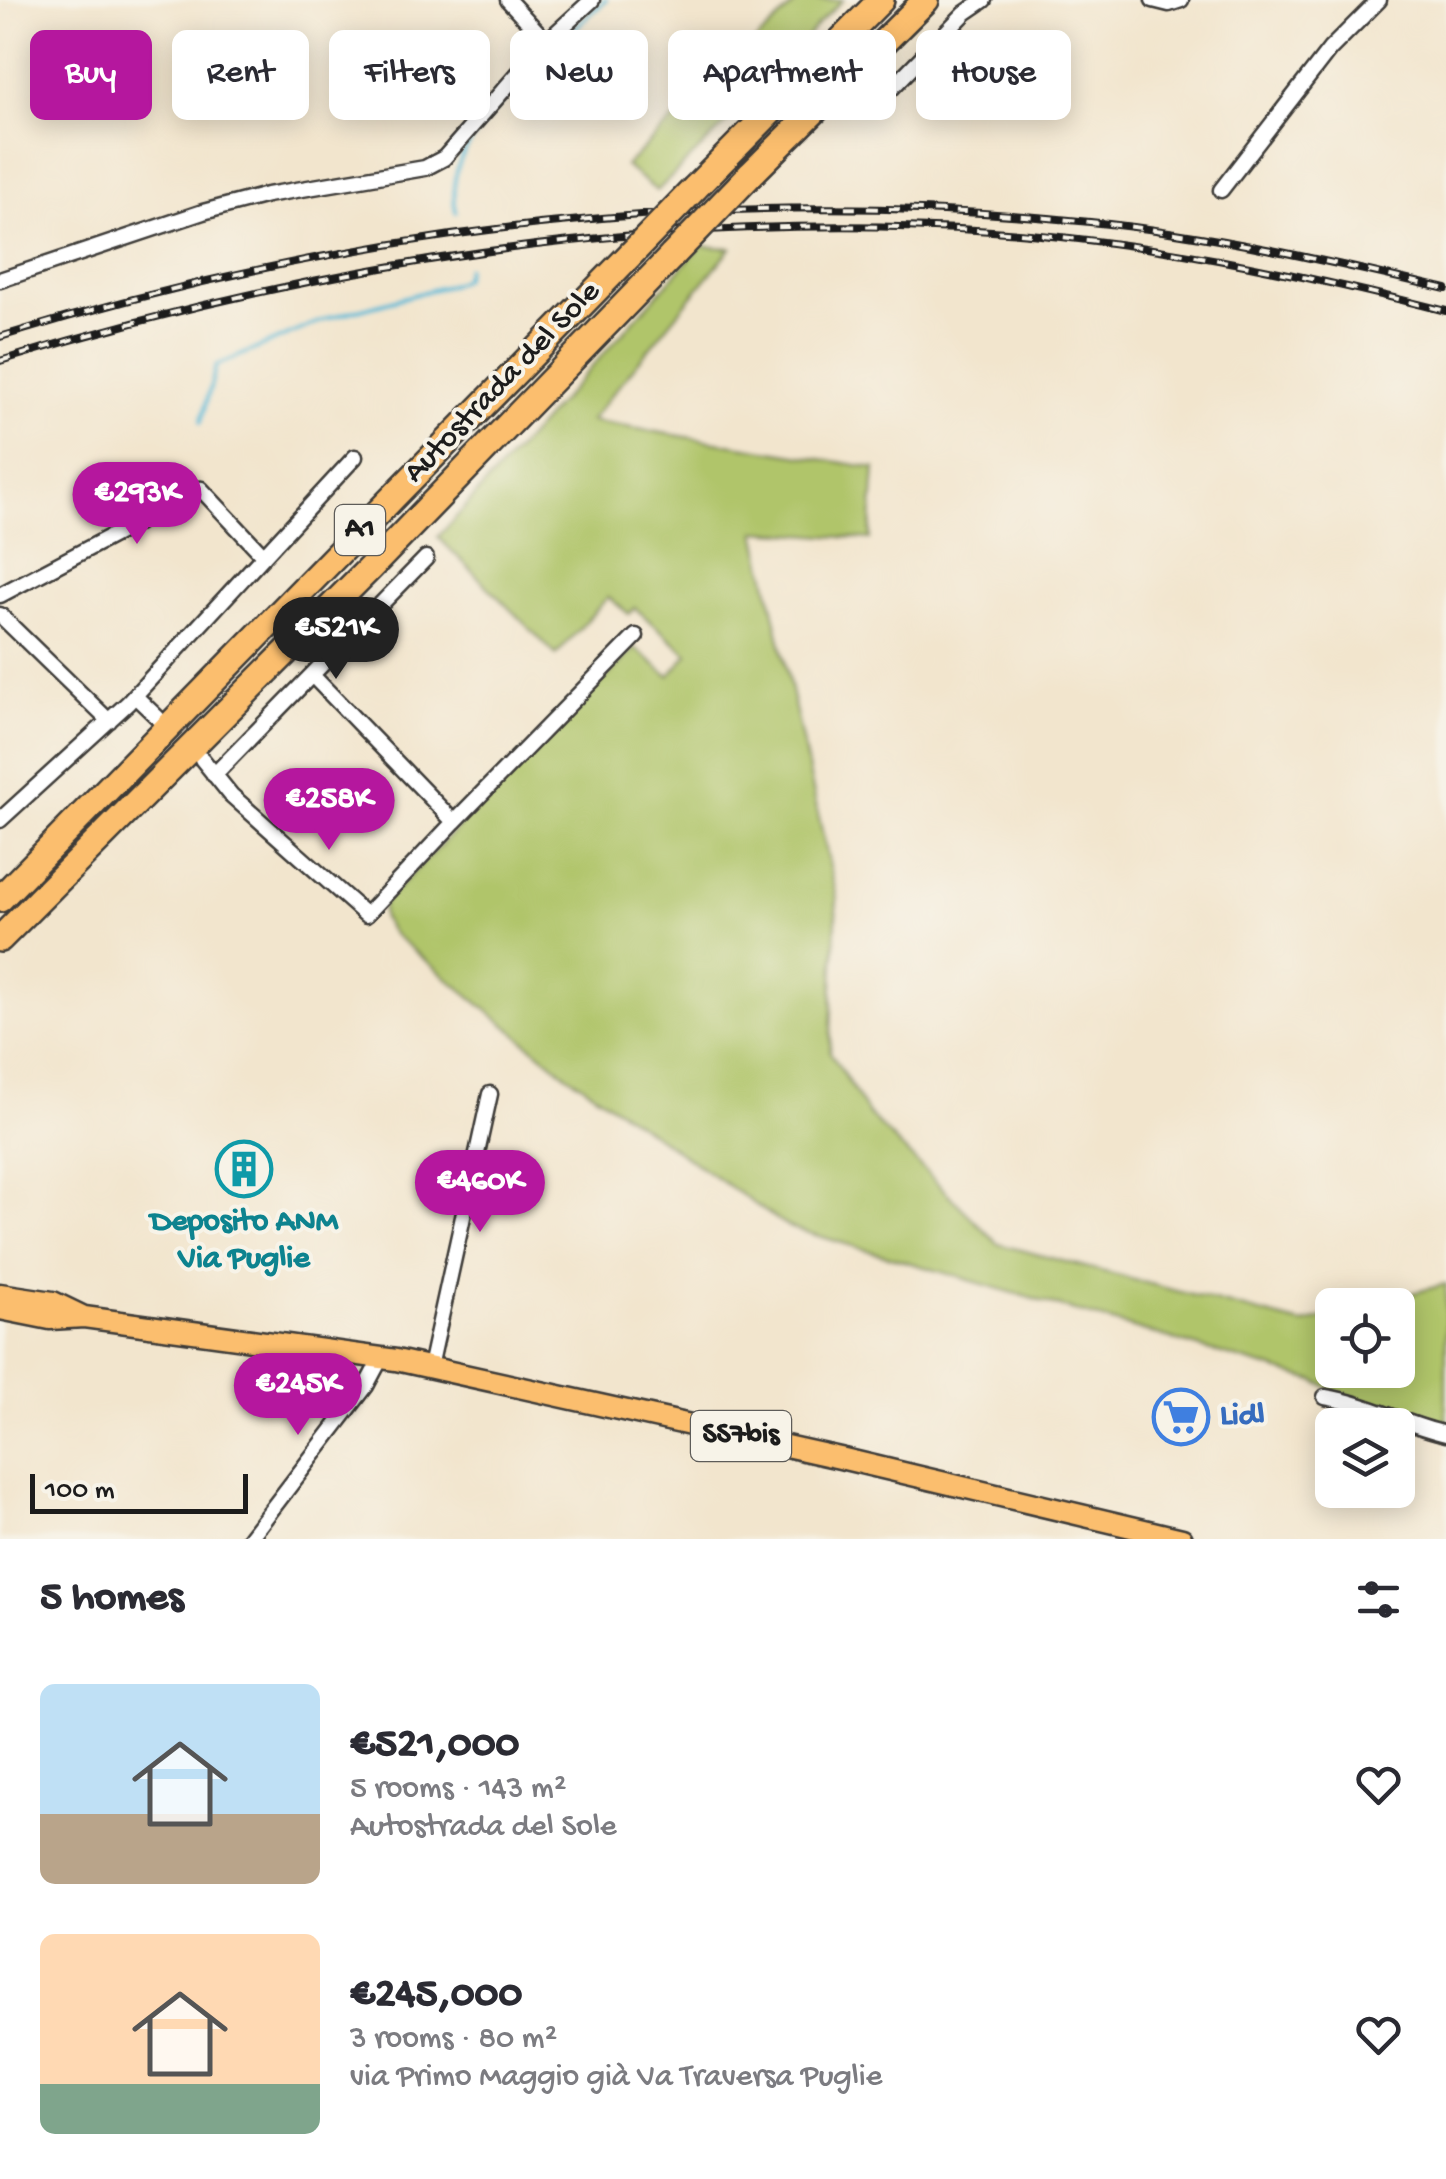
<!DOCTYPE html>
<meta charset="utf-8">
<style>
body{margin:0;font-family:"Gochi Hand",sans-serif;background:#f7f7f7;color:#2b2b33;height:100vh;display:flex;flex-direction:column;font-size:38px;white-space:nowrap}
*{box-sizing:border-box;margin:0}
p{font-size:32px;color:#7c7c81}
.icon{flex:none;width:55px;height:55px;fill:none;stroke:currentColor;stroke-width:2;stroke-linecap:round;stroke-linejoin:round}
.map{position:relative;height:1539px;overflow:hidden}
.panel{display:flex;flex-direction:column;background:#fff;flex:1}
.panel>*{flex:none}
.guide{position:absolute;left:30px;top:30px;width:1388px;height:90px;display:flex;gap:20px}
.fabs{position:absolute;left:1315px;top:1288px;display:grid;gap:20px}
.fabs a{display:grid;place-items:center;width:100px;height:100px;border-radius:15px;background:#fff;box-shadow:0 5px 25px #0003;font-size:50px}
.scale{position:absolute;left:30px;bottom:25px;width:218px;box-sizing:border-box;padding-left:10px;border:5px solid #1c1c1c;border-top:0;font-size:28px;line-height:35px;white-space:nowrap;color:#1c1c1c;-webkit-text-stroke:8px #f7f3e8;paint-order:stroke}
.price{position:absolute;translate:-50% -85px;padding:0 22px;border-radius:35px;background:#b5179e;color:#fff;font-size:32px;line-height:65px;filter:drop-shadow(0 2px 5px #0008)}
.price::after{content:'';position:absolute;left:50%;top:60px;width:30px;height:22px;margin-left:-15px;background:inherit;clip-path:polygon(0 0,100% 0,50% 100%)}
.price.selected{background:#222;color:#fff}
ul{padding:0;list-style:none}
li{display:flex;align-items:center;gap:30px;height:250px;padding:0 40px}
li span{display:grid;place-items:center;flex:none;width:280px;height:200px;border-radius:15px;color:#555}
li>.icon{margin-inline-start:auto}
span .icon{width:120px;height:120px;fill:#fffc;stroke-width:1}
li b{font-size:42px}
h2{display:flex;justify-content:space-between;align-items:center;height:120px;padding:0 40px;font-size:42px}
.tag{padding:0 35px;border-radius:15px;background:#fff;box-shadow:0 5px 25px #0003;font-size:35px;line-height:90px}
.tag.selected{background:#b5179e;color:#fff}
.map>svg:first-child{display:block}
</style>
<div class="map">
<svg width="1446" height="1539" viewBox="0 0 1446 1539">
<rect width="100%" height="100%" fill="#f7f3e8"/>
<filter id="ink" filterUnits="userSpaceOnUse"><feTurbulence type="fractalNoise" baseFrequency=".01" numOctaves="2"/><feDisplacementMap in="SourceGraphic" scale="20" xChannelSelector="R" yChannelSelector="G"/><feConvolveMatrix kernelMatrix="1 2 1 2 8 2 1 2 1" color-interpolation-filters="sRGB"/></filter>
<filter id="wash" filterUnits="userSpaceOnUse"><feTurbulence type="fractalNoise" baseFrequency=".0048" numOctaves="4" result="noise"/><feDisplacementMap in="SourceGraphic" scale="40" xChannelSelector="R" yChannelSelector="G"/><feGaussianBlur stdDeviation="2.25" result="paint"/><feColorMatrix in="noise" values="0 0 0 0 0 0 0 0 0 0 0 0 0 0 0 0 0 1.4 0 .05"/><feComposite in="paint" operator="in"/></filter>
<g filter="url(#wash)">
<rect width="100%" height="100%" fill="#f2e5cd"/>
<path fill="#b0c56a" stroke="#667043" stroke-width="2.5" d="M799 0H843L815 27 792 59 657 191 625 166Z
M701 246 731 248 590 421 875 468 870 539 756 531 837 899 830 1052 868 1114 998 1244 1302 1324 1332 1316V1370H1398V1305H1370L1446 1284V1428L1406 1419 1314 1381 788 1227 562 1071 393 934C384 922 379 917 384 902L635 648 669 676 688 654 635 608 629 614 608 597 556 655 438 537Z"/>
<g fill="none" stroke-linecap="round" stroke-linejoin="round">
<path stroke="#58b9d6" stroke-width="4" d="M456 212C452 196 454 174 461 159 485 108 563 38 606 0
M201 422 216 366 328 318 450 285 463 279 467 268"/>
</g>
</g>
<g filter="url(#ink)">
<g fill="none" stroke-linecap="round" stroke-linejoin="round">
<g stroke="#3c3a37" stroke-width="19">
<path id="street" d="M508 0 546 41
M1153 0 1169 4 1181 0
M882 98 965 13 984 0
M1221 190 1330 49 1379 0
M0 280 203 212 267 195 425 168 444 158 544 44 592 0
M0 595 201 489 264 556
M0 615 109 721
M312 675 454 822 636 636
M135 696 158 718
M202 759 231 795 366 915 454 822
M214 775 426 558
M0 820 128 703 355 457
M430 1367 490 1094
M1325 1397C1368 1404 1404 1424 1446 1434
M249 1539 366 1386 381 1358"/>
</g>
<g stroke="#3c3a37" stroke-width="25">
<path id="primary" d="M0 1294 53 1302 82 1316
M0 1309 50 1319 84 1317 396 1360 840 1458 1182 1539"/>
</g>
<g stroke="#3c3a37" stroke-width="30">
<path id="highway" d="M750 175 926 0
M695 188 881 0
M0 899 632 253
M0 939 370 568 672 256"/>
</g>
<use href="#street" stroke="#fff" stroke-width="14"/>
<use href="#primary" stroke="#fbbe6e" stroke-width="20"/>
<use href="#highway" stroke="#fbbe6e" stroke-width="25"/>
<g stroke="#1c1c1c" stroke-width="8">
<path id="rail" d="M0 337C352 228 723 183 1090 222 1210 234 1328 261 1446 289
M0 361C321 262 656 210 992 231 1146 241 1297 273 1446 311"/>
</g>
<use href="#rail" stroke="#f7f3e8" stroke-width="4" stroke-dasharray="11" stroke-linecap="butt"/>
<g stroke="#3c3a37" stroke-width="30" stroke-linecap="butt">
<path id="highway-bridge" d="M632 253 695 188
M672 256 750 175"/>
</g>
<use href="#highway-bridge" stroke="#fbbe6e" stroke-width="25"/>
</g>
</g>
<defs>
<g id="building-ring" transform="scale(2.875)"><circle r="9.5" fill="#f7f3e8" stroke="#0f9aa8" stroke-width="1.5"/><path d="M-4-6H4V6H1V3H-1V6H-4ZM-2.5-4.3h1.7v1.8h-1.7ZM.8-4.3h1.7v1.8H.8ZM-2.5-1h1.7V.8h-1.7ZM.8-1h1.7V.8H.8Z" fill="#0f9aa8"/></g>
<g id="supermarket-ring" transform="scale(2.875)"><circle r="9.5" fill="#f7f3e8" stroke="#3f7fe0" stroke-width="1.5"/><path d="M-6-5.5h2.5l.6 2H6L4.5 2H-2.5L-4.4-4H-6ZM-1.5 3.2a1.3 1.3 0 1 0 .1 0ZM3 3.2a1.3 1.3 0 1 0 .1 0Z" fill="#3f7fe0"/></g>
</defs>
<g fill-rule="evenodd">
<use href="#building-ring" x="244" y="1169"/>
<use href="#supermarket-ring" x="1181" y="1417"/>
</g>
<g text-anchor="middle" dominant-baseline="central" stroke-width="8" stroke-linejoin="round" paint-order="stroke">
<g fill="#f7f3e8" stroke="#5e5c59" stroke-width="2.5">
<rect x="335" y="505" width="50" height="50" rx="8"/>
<rect x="691" y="1411" width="100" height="50" rx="8"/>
</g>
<g font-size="30" font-weight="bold" fill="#1c1c1c">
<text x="360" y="530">A1</text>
<text x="741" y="1436">SS7bis</text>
</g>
<g font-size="32" fill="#1c1c1c" stroke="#f7f3e8">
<text transform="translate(503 383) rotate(-46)">Autostrada del Sole</text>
</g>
<g font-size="32" font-weight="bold" fill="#0d838f" stroke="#f7f3e8">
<text x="244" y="1223">Deposito ANM<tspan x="244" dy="37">Via Puglie</tspan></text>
</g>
<g font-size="32" font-weight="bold" fill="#366cbe" stroke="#f7f3e8" text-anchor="start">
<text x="1220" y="1417">Lidl</text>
</g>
</g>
</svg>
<div class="fabs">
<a><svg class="icon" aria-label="locate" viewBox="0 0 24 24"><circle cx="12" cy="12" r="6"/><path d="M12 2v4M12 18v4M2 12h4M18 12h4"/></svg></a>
<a><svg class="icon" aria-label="layers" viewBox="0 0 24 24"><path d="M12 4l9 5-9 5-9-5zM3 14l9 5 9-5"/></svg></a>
</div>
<div class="scale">100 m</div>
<b class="price" style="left:137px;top:547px">€293K</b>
<b class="price selected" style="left:336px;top:682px">€521K</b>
<b class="price" style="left:329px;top:853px">€258K</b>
<b class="price" style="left:480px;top:1235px">€460K</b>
<b class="price" style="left:298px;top:1438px">€245K</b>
<div class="guide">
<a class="tag selected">Buy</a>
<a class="tag">Rent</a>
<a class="tag">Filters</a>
<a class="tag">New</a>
<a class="tag">Apartment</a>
<a class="tag">House</a>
</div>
</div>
<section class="panel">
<h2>5 homes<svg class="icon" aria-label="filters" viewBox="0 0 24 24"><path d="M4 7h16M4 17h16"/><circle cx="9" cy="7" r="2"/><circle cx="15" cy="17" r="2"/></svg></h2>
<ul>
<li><span style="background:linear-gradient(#bfe0f5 65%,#b9a48a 0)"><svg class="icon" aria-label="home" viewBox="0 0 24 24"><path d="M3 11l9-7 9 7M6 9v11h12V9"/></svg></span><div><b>€521,000</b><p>5 rooms · 143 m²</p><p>Autostrada del Sole</p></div><svg class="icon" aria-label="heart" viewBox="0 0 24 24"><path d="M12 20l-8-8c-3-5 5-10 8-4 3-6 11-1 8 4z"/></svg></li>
<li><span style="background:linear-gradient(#ffd9b3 75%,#7fa58c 0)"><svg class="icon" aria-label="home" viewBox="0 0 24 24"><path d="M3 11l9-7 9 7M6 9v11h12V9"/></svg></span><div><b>€245,000</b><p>3 rooms · 80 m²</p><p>via Primo Maggio già Va Traversa Puglie</p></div><svg class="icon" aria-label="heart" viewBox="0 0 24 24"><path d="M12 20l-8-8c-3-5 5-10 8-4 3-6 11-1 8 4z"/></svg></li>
</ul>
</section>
